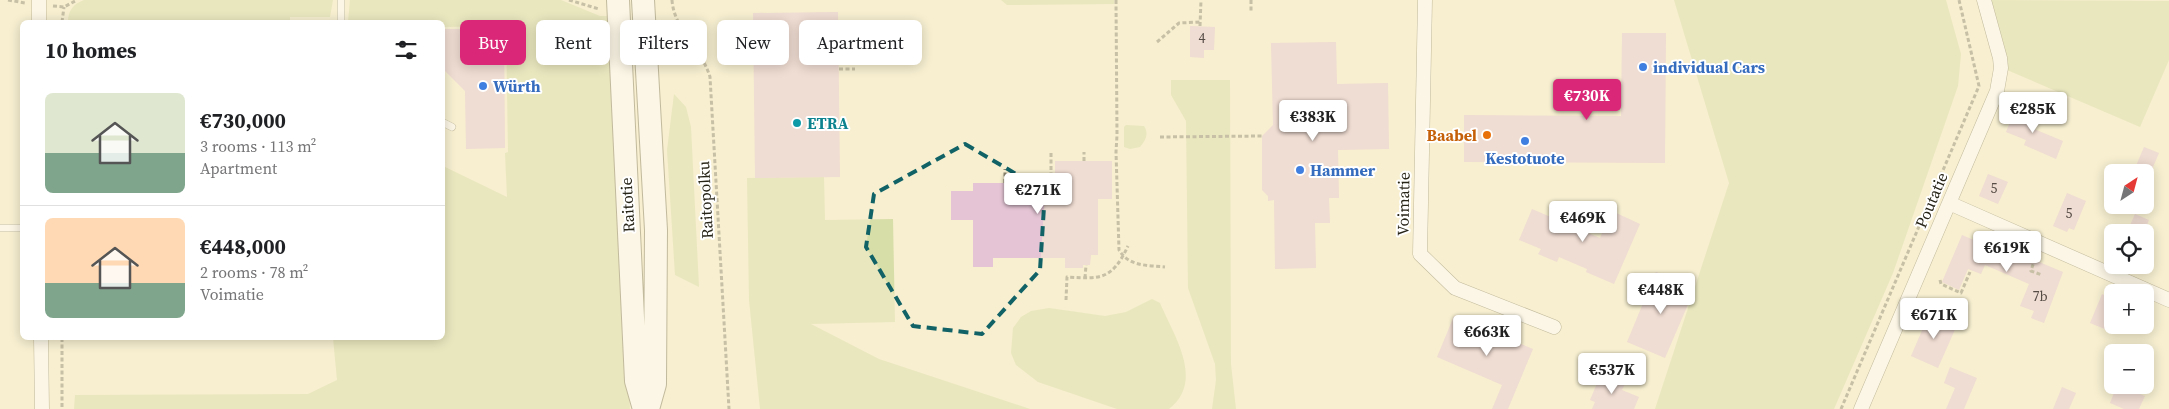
<!DOCTYPE html>
<meta charset="utf-8">
<style>
body{margin:0;font-family:"Source Serif 4",serif;background:#f2f2f2;color:#202124;height:100vh;display:flex;flex-direction:column;font-size:19px;white-space:nowrap}
*{box-sizing:border-box;margin:0}
p{font-size:16px;color:#757577}
.icon{flex:none;width:28px;height:28px;fill:none;stroke:currentColor;stroke-width:2;stroke-linecap:round;stroke-linejoin:round}
.map{position:relative;flex:1;overflow:hidden}
.sheet{position:absolute;left:20px;top:20px;width:425px;height:320px;display:flex;flex-direction:column;background:#fff;border-radius:8px;box-shadow:0 2px 12px #0003}
.sheet>*{flex:none}
.top-card{position:absolute;left:460px;top:20px;width:475px;height:45px;display:flex;gap:10px}
.needle{width:32px;rotate:36deg}
.tools{position:absolute;left:2104px;top:164px;display:grid;gap:10px}
.tools a{display:grid;place-items:center;width:50px;height:50px;border-radius:8px;background:#fff;box-shadow:0 2px 12px #0003;font-size:25px}
.price{position:absolute;translate:-50% -42px;padding:0 11px;border-radius:5px;background:#fff;color:#222;font-size:16px;line-height:32px;filter:drop-shadow(0 1px 2px #0008)}
.price::after{content:'';position:absolute;left:50%;top:30px;width:15px;height:11px;margin-left:-8px;background:inherit;clip-path:polygon(0 0,100% 0,50% 100%)}
.price.on{background:#db2777;color:#fff}
ul{padding:0;list-style:none}
li{display:flex;align-items:center;gap:15px;height:125px;padding:0 25px}
li+li{border-top:1px solid #e0e0e0}
li span{display:grid;place-items:center;flex:none;width:140px;height:100px;border-radius:8px;color:#555}
li>.icon{margin-inline-start:auto}
span .icon{width:60px;height:60px;fill:#fffc;stroke-width:1}
li b{font-size:21px}
h2{display:flex;justify-content:space-between;align-items:center;height:60px;padding:0 25px;font-size:21px}
.pill{padding:0 18px;border-radius:8px;background:#fff;box-shadow:0 2px 12px #0003;font-size:18px;line-height:45px}
.pill.on{background:#db2777;color:#fff}
.map>svg:first-child{display:block}
</style>
<div class="map">
<svg width="2169" height="409" viewBox="0 0 2169 409">
<rect width="100%" height="100%" fill="#f7efd0"/>
<path fill="#d8dea8" d="M84 0H333L330 17H290V22H68C68 11 73 4 84 0Z
M350 0H561L600 16H609L630 409H74L75 395 308 394 337 380 333 338H442L443 166 507 197 505 153 508 152 506 26 443 27 442 22H348Z
M1001 0H1114V4L1007 5Z
M1674 0H1946L1961 54 1958 86 1893 273 1834 409H1655L1729 183Z
M1990 0 2169 1V60L2140 127 2007 70 2005 48Z
M1171 80H1230L1231 364 1236 409H1212L1216 380 1215 364 1188 288 1186 121 1171 95Z
M674 94 686 107 691 127 699 287 675 275 667 150Z
M1126 125 1144 126C1149 134 1146 140 1140 147L1130 149 1124 147V127Z
M824 177 825 220 893 219 895 322 811 324 879 359 1030 409H760L749 300 747 178Z
M1152 299 1160 303C1174 336 1205 381 1169 409H1117L1038 382 1016 365 1011 353 1013 328 1021 317 1031 311 1049 308 1105 316 1126 312Z"/>
<path fill="#e5c5d5" d="M838 12 840 177 755 178 753 13Z
M1190 26 1215 27 1214 50H1204V58L1190 57Z
M442 29H504L505 148 466 149 465 91 442 68Z
M1622 33H1666L1665 163 1464 162V115L1621 116Z
M1336 42 1337 84 1388 83 1389 149 1338 150 1339 198H1329L1330 223H1315L1316 268 1275 269 1274 200 1268 201V196L1262 190V136L1273 125 1271 43Z
M2016 107 2039 116 2034 129 2063 141 2056 159 2024 145 2026 140 2006 132Z
M2144 147 2159 153 2150 174 2135 168Z
M1055 161H1112V199H1098V255H1091L1090 265H1083V268H1065V258H993V267H973V220H951V191H973V183H1055Z
M1988 174 2008 182 1998 204 1979 196Z
M2067 193 2086 201 2074 230 2069 228 2067 232 2053 226Z
M1532 209 1600 238 1612 211 1640 224 1614 284 1586 272 1587 269 1559 257 1557 262 1538 254 1541 249 1519 240Z
M2135 214 2149 220 2144 232H2127Z
M1962 235 2009 255 2011 250 2063 272 2044 323 2031 318 2034 311 2020 306 2029 284 1985 265 1981 274 1968 269 1959 290 1942 282Z
M1656 272 1695 288 1665 358 1627 342Z
M2102 294 2112 299V317L2107 330 2090 323Z
M1930 312 1957 325 1938 368 1911 356Z
M1454 316 1533 349 1508 409H1492L1502 385 1437 357Z
M1950 367 1977 378 1964 409H1946L1955 388 1944 383Z
M1601 374 1625 384 1622 390 1639 397 1634 409H1592L1595 402 1590 400Z
M2117 385 2145 396 2139 409H2124L2110 403Z
M2062 387 2076 393 2069 409H2053Z"/>
<g fill="none" stroke-linecap="round" stroke-linejoin="round">
<g stroke="#827a5f" stroke-width="8">
<path id="lane" d="M341 0V22
M442 122 452 127
M0 228H22"/>
</g>
<g stroke="#827a5f" stroke-width="15">
<path id="street" d="M39 0V22
M1425 0 1420 254 1455 288 1554 327
M1949 203 2169 300
M41 338 42 409
M1861 409 1997 91 2001 68 2000 58 1984 0"/>
</g>
<g stroke="#827a5f" stroke-width="24">
<path id="primary" d="M618 0 636 381 644 409
M643 0 656 230 655 384 648 409"/>
</g>
<path stroke="#8e8873" stroke-width="3" stroke-dasharray="4 2.5" stroke-linecap="butt" d="M8 0 25 3
M569 0 599 9
M672 0C674 30 702 49 710 77L729 409
M1116 0 1117 135 1116 152 1119 250C1129 267 1148 265 1165 267
M1251 0V12
M53 6 64 7 77 0
M62 22 64 7
M1200 26 1201 0
M1157 42 1179 23 1200 22
M839 69H855
M1160 137 1262 136
M1084 161V152
M1005 183V169
M1051 183V151
M2035 258 2031 271 2042 275
M1085 278 1086 265
M1940 280 1941 284 1961 293 1970 272
M1066 300 1067 277C1101 279 1112 280 1128 246
M62 338V409
M1841 409 1979 86 1959 0"/>
<use href="#lane" stroke="#fff" stroke-width="7"/>
<use href="#street" stroke="#fff" stroke-width="14"/>
<use href="#primary" stroke="#fff" stroke-width="22"/>
</g>
<path d="M0 0H2169V409H0ZM965 144 1045 191 1040 270 982 334 913 326 866 247 874 194Z" fill="#f7efd0" fill-opacity=".55" fill-rule="evenodd"/>
<path fill="none" stroke="#116266" stroke-width="4" stroke-dasharray="10 6" stroke-linejoin="round" d="M965 144 1045 191 1040 270 982 334 913 326 866 247 874 194Z"/>
<g fill="#3f7fe0" stroke="#fff" stroke-width="2">
<circle cx="1643" cy="67" r="5"/>
<circle cx="483" cy="86" r="5"/>
<circle cx="1525" cy="141" r="5"/>
<circle cx="1300" cy="170" r="5"/>
</g>
<circle fill="#0f9aa8" stroke="#fff" stroke-width="2" cx="797" cy="123" r="5"/>
<circle fill="#e8710a" stroke="#fff" stroke-width="2" cx="1487" cy="135" r="5"/>
<g text-anchor="middle" dominant-baseline="central" stroke-width="4" stroke-linejoin="round" paint-order="stroke">
<g font-size="14" fill="#564c46">
<text x="1202" y="38">4</text>
<text x="1994" y="188">5</text>
<text x="2069" y="213">5</text>
<text x="2040" y="296">7b</text>
</g>
<g font-size="16" font-weight="bold" fill="#366cbe" stroke="#fff" text-anchor="start">
<text x="1653" y="67">individual Cars</text>
<text x="493" y="86">Würth</text>
<text x="1525" y="158" text-anchor="middle">Kestotuote</text>
<text x="1310" y="170">Hammer</text>
</g>
<g font-size="16" font-weight="bold" fill="#0d838f" stroke="#fff" text-anchor="start">
<text x="807" y="123">ETRA</text>
</g>
<g font-size="16" font-weight="bold" fill="#c56008" stroke="#fff" text-anchor="end">
<text x="1477" y="135">Baabel</text>
</g>
<g font-size="16" fill="#262317" stroke="#fff">
<text transform="translate(705 200) rotate(-93)">Raitopolku</text>
<text transform="translate(1931 200) rotate(-67)">Poutatie</text>
<text transform="translate(1403 204) rotate(-89)">Voimatie</text>
<text transform="translate(627 205) rotate(-93)">Raitotie</text>
</g>
</g>
</svg>
<div class="tools">
<a><svg class="needle" viewBox="-14 -14 28 28"><path d="M0-13l5 13h-10z" fill="#e53935"/><path d="M0 13l5-13h-10z" fill="#757577"/></svg></a>
<a><svg class="icon" aria-label="locate" viewBox="0 0 24 24"><circle cx="12" cy="12" r="6"/><path d="M12 2v4M12 18v4M2 12h4M18 12h4"/></svg></a>
<a>+</a>
<a>−</a>
</div>
<b class="price on" style="left:1587px;top:121px">€730K</b>
<b class="price" style="left:2033px;top:134px">€285K</b>
<b class="price" style="left:1313px;top:142px">€383K</b>
<b class="price" style="left:1038px;top:215px">€271K</b>
<b class="price" style="left:1583px;top:243px">€469K</b>
<b class="price" style="left:2007px;top:273px">€619K</b>
<b class="price" style="left:1661px;top:315px">€448K</b>
<b class="price" style="left:1934px;top:340px">€671K</b>
<b class="price" style="left:1487px;top:357px">€663K</b>
<b class="price" style="left:1612px;top:395px">€537K</b>
<div class="top-card">
<a class="pill on">Buy</a>
<a class="pill">Rent</a>
<a class="pill">Filters</a>
<a class="pill">New</a>
<a class="pill">Apartment</a>
</div>
<section class="sheet">
<h2>10 homes<svg class="icon" aria-label="filters" viewBox="0 0 24 24"><path d="M4 7h16M4 17h16"/><circle cx="9" cy="7" r="2"/><circle cx="15" cy="17" r="2"/></svg></h2>
<ul>
<li><span style="background:linear-gradient(#dfe7d0 60%,#7fa58c 0)"><svg class="icon" aria-label="home" viewBox="0 0 24 24"><path d="M3 11l9-7 9 7M6 9v11h12V9"/></svg></span><div><b>€730,000</b><p>3 rooms · 113 m²</p><p>Apartment</p></div></li>
<li><span style="background:linear-gradient(#ffd9b3 65%,#7fa58c 0)"><svg class="icon" aria-label="home" viewBox="0 0 24 24"><path d="M3 11l9-7 9 7M6 9v11h12V9"/></svg></span><div><b>€448,000</b><p>2 rooms · 78 m²</p><p>Voimatie</p></div></li>
</ul>
</section>
</div>
